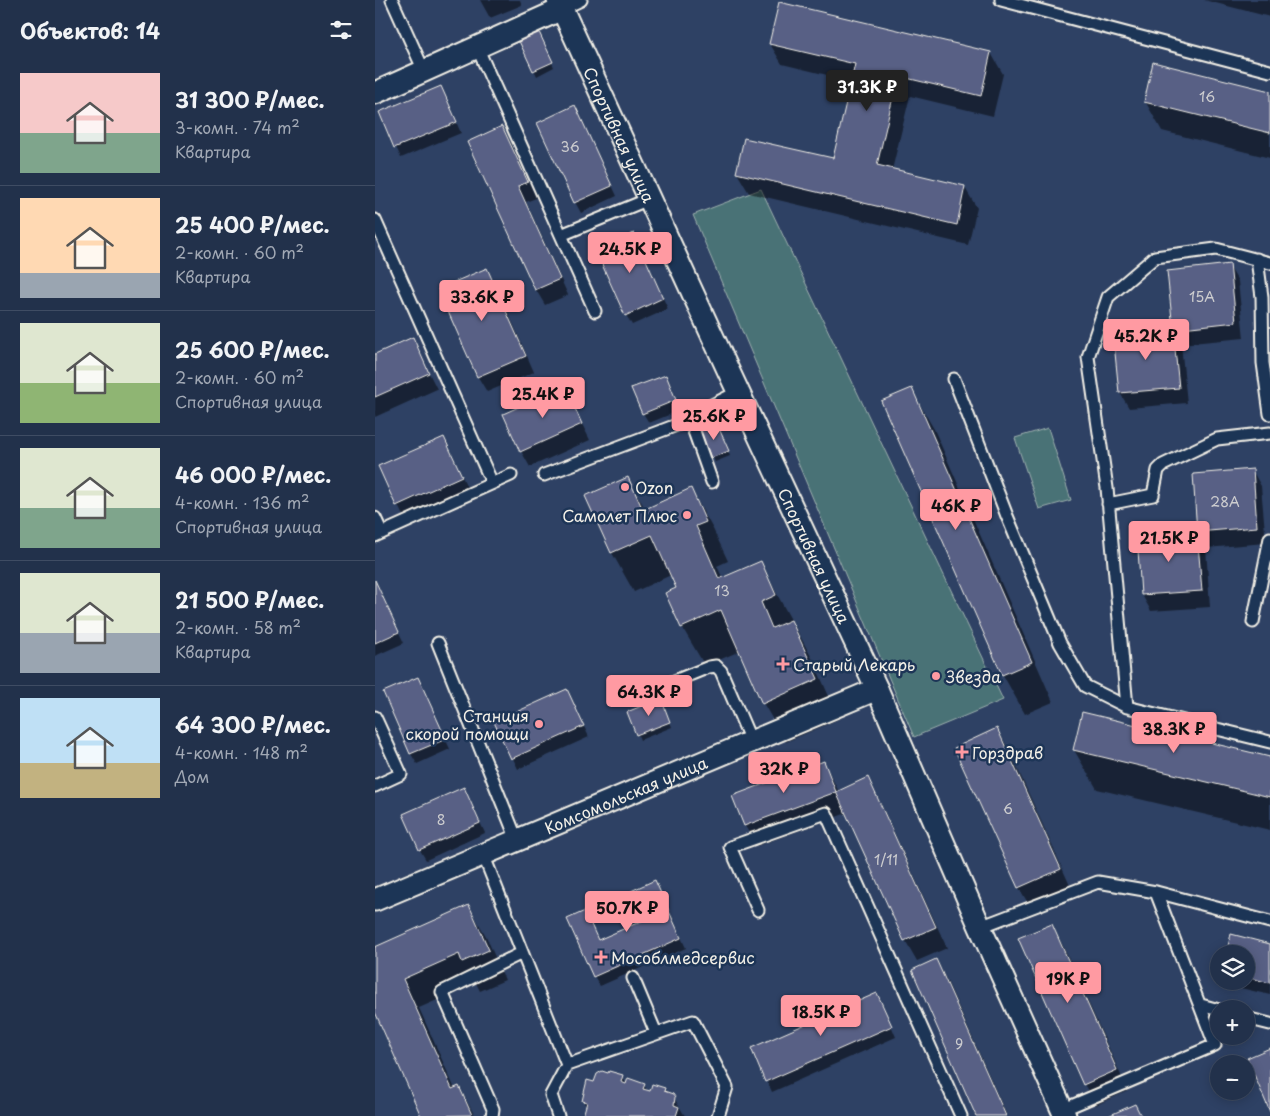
<!DOCTYPE html>
<html lang="ru">
<meta charset="utf-8">
<style>
body{margin:0;font-family:"Playpen Sans",sans-serif;background:#2a3952;color:#f1f3f6;height:100vh;display:flex;flex-direction:column;font-size:19px;white-space:nowrap}
*{box-sizing:border-box;margin:0}
p{font-size:16px;color:#a2a9b5}
.icon{flex:none;width:28px;height:28px;fill:none;stroke:currentColor;stroke-width:2;stroke-linecap:round;stroke-linejoin:round}
.map{position:relative;flex:1;overflow:hidden}
.side{display:flex;flex-direction:column;background:#22314b;width:375px}
.side>*{flex:none}
.fabs{position:absolute;left:835px;top:945px;display:grid;gap:10px}
.fabs a{display:grid;place-items:center;width:45px;height:45px;border-radius:50%;background:#22314b;box-shadow:0 2px 12px #0003,0 0 0 1px #3f4c63;font-size:25px}
.price{position:absolute;translate:-50% -42px;padding:0 11px;border-radius:5px;background:#ff9aa2;color:#111;font-size:16px;line-height:32px;filter:drop-shadow(0 1px 2px #0008)}
.price::after{content:'';position:absolute;left:50%;top:30px;width:15px;height:11px;margin-left:-8px;background:inherit;clip-path:polygon(0 0,100% 0,50% 100%)}
.price.current{background:#222;color:#fff}
ul{padding:0;list-style:none}
li{display:flex;align-items:center;gap:15px;height:125px;padding:0 20px}
li+li{border-top:1px solid #3f4c63}
li span{display:grid;place-items:center;flex:none;width:140px;height:100px;border-radius:0px;color:#555}
li>.icon{margin-inline-start:auto}
span .icon{width:60px;height:60px;fill:#fffc;stroke-width:1}
li b{font-size:21px}
h2{display:flex;justify-content:space-between;align-items:center;height:60px;padding:0 20px;font-size:21px}
main{display:flex;flex:1;min-height:0}
.map>svg:first-child{display:block}
</style>
<main>
<section class="side">
<h2>Объектов: 14<svg class="icon" aria-label="filters" viewBox="0 0 24 24"><path d="M4 7h16M4 17h16"/><circle cx="9" cy="7" r="2"/><circle cx="15" cy="17" r="2"/></svg></h2>
<ul>
<li><span style="background:linear-gradient(#f6c9c9 60%,#7fa58c 0)"><svg class="icon" aria-label="home" viewBox="0 0 24 24"><path d="M3 11l9-7 9 7M6 9v11h12V9"/></svg></span><div><b>31 300 ₽/мес.</b><p>3-комн. · 74 m²</p><p>Квартира</p></div></li>
<li><span style="background:linear-gradient(#ffd9b3 75%,#9aa5b1 0)"><svg class="icon" aria-label="home" viewBox="0 0 24 24"><path d="M3 11l9-7 9 7M6 9v11h12V9"/></svg></span><div><b>25 400 ₽/мес.</b><p>2-комн. · 60 m²</p><p>Квартира</p></div></li>
<li><span style="background:linear-gradient(#dfe7d0 60%,#8fb573 0)"><svg class="icon" aria-label="home" viewBox="0 0 24 24"><path d="M3 11l9-7 9 7M6 9v11h12V9"/></svg></span><div><b>25 600 ₽/мес.</b><p>2-комн. · 60 m²</p><p>Спортивная улица</p></div></li>
<li><span style="background:linear-gradient(#dfe7d0 60%,#7fa58c 0)"><svg class="icon" aria-label="home" viewBox="0 0 24 24"><path d="M3 11l9-7 9 7M6 9v11h12V9"/></svg></span><div><b>46 000 ₽/мес.</b><p>4-комн. · 136 m²</p><p>Спортивная улица</p></div></li>
<li><span style="background:linear-gradient(#dfe7d0 60%,#9aa5b1 0)"><svg class="icon" aria-label="home" viewBox="0 0 24 24"><path d="M3 11l9-7 9 7M6 9v11h12V9"/></svg></span><div><b>21 500 ₽/мес.</b><p>2-комн. · 58 m²</p><p>Квартира</p></div></li>
<li><span style="background:linear-gradient(#bfe0f5 65%,#c2b280 0)"><svg class="icon" aria-label="home" viewBox="0 0 24 24"><path d="M3 11l9-7 9 7M6 9v11h12V9"/></svg></span><div><b>64 300 ₽/мес.</b><p>4-комн. · 148 m²</p><p>Дом</p></div></li>
</ul>
</section>
<div class="map">
<svg width="895" height="1116" viewBox="0 0 895 1116">
<rect width="100%" height="100%" fill="#2e4164"/>
<filter id="ink" filterUnits="userSpaceOnUse"><feTurbulence type="fractalNoise" baseFrequency=".02" numOctaves="2"/><feDisplacementMap in="SourceGraphic" scale="10" xChannelSelector="R" yChannelSelector="G"/><feConvolveMatrix kernelMatrix="1 2 1 2 8 2 1 2 1" color-interpolation-filters="sRGB"/></filter>
<g filter="url(#ink)">
<path fill="#4a7276" stroke="#9fb2af" d="M386 189 628 700 539 737 318 215Z
M673 428 696 500 664 509 640 438Z"/>
<path fill="#0007" d="M105 0H145L147 5 115 18Z
M829 0H895V17Z
M166 39 179 67 162 76 146 42Z
M395 44 616 53 628 74 618 116 535 96 517 170 590 188 602 208 593 245 374 193 362 173 458 160 477 81 407 64Z
M66 87 86 133 26 158 5 112Z
M895 93V158L787 131 770 101Z
M205 117 242 196 206 213 200 202Z
M127 127 136 143 161 198 151 202 193 295 170 305 161 290 94 143Z
M264 245 293 309 257 325 251 315Z
M854 266 863 281 869 338 806 344 812 403 754 408 745 393 739 334 800 330 794 272Z
M112 269 121 285 159 372 112 392 103 377Z
M37 339 62 389 0 417V356Z
M290 376 306 410 274 423 268 413Z
M189 388 215 440 155 467 146 451Z
M536 390 559 429 678 702 650 714 628 675 508 402Z
M344 430 355 456 340 462 326 432Z
M69 438 92 487 28 516 5 467Z
M877 470 886 486 891 543 831 548 835 607 776 611 767 595 764 536 824 533 819 475Z
M252 478 271 510 316 490 338 529 353 561 342 566 348 579 385 563 438 660 464 719 411 742 388 703 365 651 330 666 307 627 302 589 296 575 259 592 237 553 212 496Z
M0 581 29 643 0 656Z
M43 678 75 749 42 764 36 754Z
M192 691 214 737 143 769 121 723Z
M288 705 297 727 265 740 254 713Z
M622 729 634 750 697 890 656 908 644 888 580 748Z
M699 750 895 758V830L722 789Z
M449 763 464 792 492 779 504 800 572 948 542 961 530 940 472 813 382 846 370 826 359 797Z
M89 788 110 833 51 860 45 850Z
M280 881 311 948 225 986 219 976 209 913 223 941 270 920Z
M94 907 111 936 130 980 105 991 101 983 44 1008 80 1089 84 1087 100 1116H48L0 1009V948Z
M676 925 688 946 753 1091 721 1105 709 1084Z
M895 945V995L857 986 854 981H871V954Z
M561 960 572 981 632 1116H603Z
M507 1004 521 1037 397 1092 392 1081Z
M247 1076 252 1085H269L273 1092 290 1089 292 1093 299 1098 310 1116H209L212 1107 208 1101 220 1084Z"/>
<path fill="#596085" stroke="#f4f1e8" d="M404 2 616 52 606 96 523 76 502 165 590 186 582 225 361 173 369 138 458 158 480 64 394 44Z
M164 32 178 62 158 71 144 41Z
M778 62 895 91V133L769 102Z
M66 86 82 122 19 148 4 112Z
M200 105 237 186 199 203 162 123Z
M127 126 153 182 143 186 185 279 160 290 92 142Z
M259 233 288 298 250 316 221 251Z
M855 264 861 322 798 329 792 271Z
M112 268 151 356 102 377 63 289Z
M798 329 804 388 744 393 738 333Z
M38 337 54 373 0 397V354Z
M291 375 301 400 267 414 256 388Z
M190 386 207 424 145 452 128 414Z
M537 388 657 662 627 675 506 401Z
M342 424 354 451 336 458 325 431Z
M69 437 87 476 21 506 3 466Z
M878 469 882 527 822 532 818 474Z
M253 477 268 510 316 488 331 522 321 526 344 579 386 561 401 595 386 602 397 628 416 620 443 679 387 704 346 610 306 628 290 593 301 588 277 535 236 553 210 496Z
M822 532 827 591 766 595 762 535Z
M0 580 24 632 0 643Z
M43 677 71 739 35 754 8 692Z
M192 689 209 726 136 759 119 722Z
M286 698 295 722 261 735 252 712Z
M707 712 895 757V797L698 750Z
M622 728 686 869 643 888 579 748Z
M449 761 461 792 369 826 357 796Z
M493 777 561 927 529 941 461 792Z
M89 787 105 823 44 850 28 814Z
M280 880 306 938 218 977 192 919 210 911 223 940 269 920 256 891Z
M94 905 114 950 87 962 84 954 28 979 77 1089 84 1086 97 1115 46 1116 0 1012V947Z
M677 924 742 1070 708 1085 643 938Z
M856 934 895 944V983L871 977V954H851Z
M561 959 631 1116H601L537 970Z
M502 993 517 1026 390 1082 376 1048Z
M895 1048V1112L872 1058Z
M227 1071 233 1073 234 1071 248 1075 246 1082 251 1084 253 1078 270 1084 268 1089 275 1091 277 1084 290 1088 289 1091 298 1094 300 1097 299 1105 304 1107 301 1116H208L212 1102 207 1101 212 1080 219 1082 222 1074Z
M760 1104 766 1116H733Z"/>
<g fill="none" stroke-linecap="round" stroke-linejoin="round">
<g stroke="#f4f1e8" stroke-width="15">
<path id="lane" d="M17 0 49 71
M626 0 895 71
M187 9 206 0
M102 47 220 311
M0 220 117 483
M186 235 274 199
M882 259 887 297 888 363 895 414
M579 379 632 516 685 643 710 686 752 707 895 742
M169 475 315 420
M337 482 315 420 319 414 363 392
M733 504 778 495 783 470 788 465 842 439 895 433
M0 518 7 533
M0 536 136 475
M878 622 895 538
M63 643 142 840
M297 682 334 667 341 666 346 671 376 741
M752 707 732 488 713 357 733 297 780 257 841 249 895 263
M0 717 26 774 0 786
M108 854 192 1065
M781 892 895 922
M383 910 355 847 451 813 586 1116
M605 927 723 882 781 892 840 1045 687 1110
M258 978 281 1033
M826 1005 844 1010
M871 1018 895 1024
M117 1116 118 1109 67 992 147 953
M183 1116 176 1095 192 1065 318 1021 352 1087 343 1116"/>
</g>
<g stroke="#f4f1e8" stroke-width="25">
<g id="street">
<path id="s1" d="M183 0 354 372 502 689 605 927 690 1116"/>
<path d="M0 93 187 9"/>
<path id="s2" d="M0 900 502 689"/>
</g>
</g>
<use href="#lane" stroke="#1d3557" stroke-width="11"/>
<use href="#street" stroke="#1d3557" stroke-width="21"/>
</g>
</g>
<g fill="#ff9aa2" stroke="#1d3557" stroke-width="2">
<circle cx="250" cy="487" r="5"/>
<circle cx="312" cy="515" r="5"/>
<path d="M405.5 656.5h5v5h5v5h-5v5h-5v-5h-5v-5h5z"/>
<circle cx="561" cy="676" r="5"/>
<circle cx="164" cy="724" r="5"/>
<path d="M584.5 744.5h5v5h5v5h-5v5h-5v-5h-5v-5h5z"/>
<path d="M223.5 949.5h5v5h5v5h-5v5h-5v-5h-5v-5h5z"/>
</g>
<g text-anchor="middle" dominant-baseline="central" stroke-width="5" stroke-linejoin="round" paint-order="stroke">
<g font-size="14" fill="#cdcdcf">
<text x="832" y="96">16</text>
<text x="195" y="146">36</text>
<text x="827" y="296">15А</text>
<text x="850" y="501">28А</text>
<text x="347" y="590">13</text>
<text x="633" y="808">6</text>
<text x="66" y="819">8</text>
<text x="511" y="859">1/11</text>
<text x="584" y="1043">9</text>
</g>
<g font-size="16" fill="#f4f1e8" stroke="#1d3557">
<text stroke="none"><textPath href="#s1" startOffset="148">Спортивная улица</textPath></text>
<text stroke="none"><textPath href="#s1" startOffset="612">Спортивная улица</textPath></text>
<text stroke="none"><textPath href="#s2" startOffset="272">Комсомольская улица</textPath></text>
</g>
<g font-size="16" fill="#f4f1e8" stroke="#1d3557" text-anchor="start">
<text x="260" y="487">Ozon</text>
<text x="302" y="515" text-anchor="end">Самолет Плюс</text>
<text x="418" y="664">Старый Лекарь</text>
<text x="571" y="676">Звезда</text>
<text x="154" y="715" text-anchor="end">Станция<tspan x="154" dy="18">скорой помощи</tspan></text>
<text x="597" y="752">Горздрав</text>
<text x="236" y="957">Мособлмедсервис</text>
</g>
</g>
</svg>
<div class="fabs">
<a><svg class="icon" aria-label="layers" viewBox="0 0 24 24"><path d="M12 4l9 5-9 5-9-5zM3 14l9 5 9-5"/></svg></a>
<a>+</a>
<a>−</a>
</div>
<b class="price current" style="left:492px;top:112px">31.3K ₽</b>
<b class="price" style="left:255px;top:274px">24.5K ₽</b>
<b class="price" style="left:107px;top:322px">33.6K ₽</b>
<b class="price" style="left:771px;top:361px">45.2K ₽</b>
<b class="price" style="left:168px;top:419px">25.4K ₽</b>
<b class="price" style="left:339px;top:441px">25.6K ₽</b>
<b class="price" style="left:581px;top:531px">46K ₽</b>
<b class="price" style="left:794px;top:563px">21.5K ₽</b>
<b class="price" style="left:274px;top:717px">64.3K ₽</b>
<b class="price" style="left:799px;top:754px">38.3K ₽</b>
<b class="price" style="left:409px;top:794px">32K ₽</b>
<b class="price" style="left:252px;top:933px">50.7K ₽</b>
<b class="price" style="left:693px;top:1004px">19K ₽</b>
<b class="price" style="left:446px;top:1037px">18.5K ₽</b>
</div>
</main>
